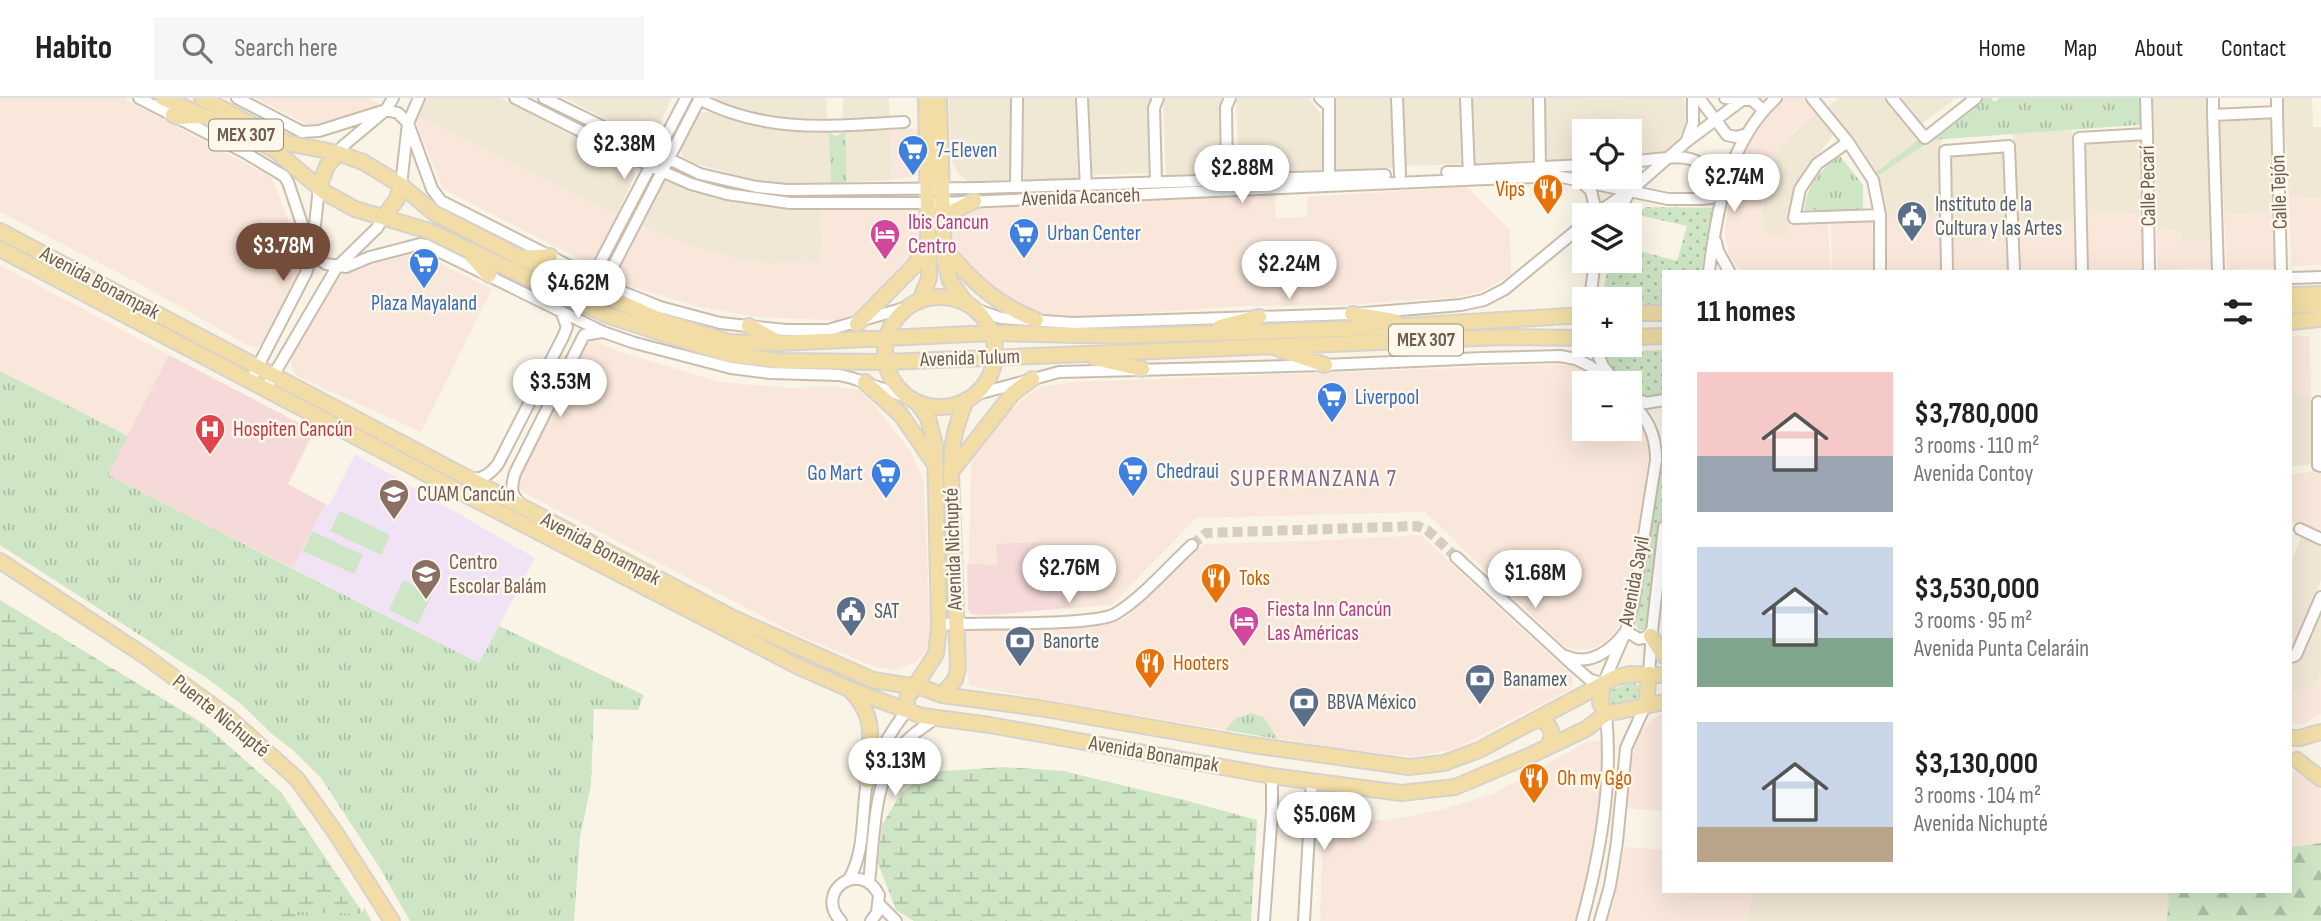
<!DOCTYPE html>
<meta charset="utf-8">
<style>
body{margin:0;font-family:"Sofia Sans Condensed",sans-serif;background:#f6f6f6;color:#222;height:100vh;display:flex;flex-direction:column;font-size:26px;white-space:nowrap}
*{box-sizing:border-box;margin:0}
p{font-size:23px;color:#767676}
.icon{flex:none;width:38px;height:38px;fill:none;stroke:currentColor;stroke-width:2;stroke-linecap:round;stroke-linejoin:round}
.map{position:relative;flex:1;overflow:hidden}
.side{position:absolute;left:1662px;top:172px;width:630px;height:623px;display:flex;flex-direction:column;background:#fff;border-radius:0px;box-shadow:0 7px 28px #0002}
.side>*{flex:none}
.fabs{position:absolute;left:1572px;top:21px;display:grid;gap:14px}
.fabs a{display:grid;place-items:center;width:70px;height:70px;border-radius:0px;background:#fff;box-shadow:0 7px 28px #0002;font-size:35px}
.price{position:absolute;translate:-50% -60px;padding:0 16px;border-radius:24px;background:#fff;color:#222;font-size:23px;line-height:46px;filter:drop-shadow(0 2px 4px #0008)}
.price::after{content:'';position:absolute;left:50%;top:42px;width:21px;height:16px;margin-left:-10px;background:inherit;clip-path:polygon(0 0,100% 0,50% 100%)}
.price.active{background:#734d3a;color:#fff}
ul{padding:0;list-style:none}
li{display:flex;align-items:center;gap:21px;height:175px;padding:0 35px}
li span{display:grid;place-items:center;flex:none;width:196px;height:140px;border-radius:0px;color:#555}
li>.icon{margin-inline-start:auto}
span .icon{width:84px;height:84px;fill:#fffc;stroke-width:1}
li b{font-size:30px}
h2{display:flex;justify-content:space-between;align-items:center;height:84px;padding:0 35px;font-size:30px}
header{display:flex;align-items:center;gap:42px;box-sizing:border-box;height:98px;padding:0 35px;background:#fff;border-bottom:2px solid #e0e0e0}
header strong{font-size:33px}
nav{display:flex;gap:38px;margin-inline-start:auto;font-size:24px}
.search{width:490px;height:63px;background:#f6f6f6;display:flex;align-items:center;gap:18px;box-sizing:border-box;padding:0 24px;border-radius:0px;color:#767676;font-size:26px}
.map>svg:first-child{display:block}
</style>
<header>
<strong>Habito</strong>
<div class="search"><svg class="icon" aria-label="search" viewBox="0 0 24 24"><circle cx="10" cy="10" r="6"/><path d="M15 15l6 6"/></svg>Search here</div>
<nav><a>Home</a><a>Map</a><a>About</a><a>Contact</a></nav>
</header>
<div class="map">
<svg width="2321" height="823" viewBox="0 0 2321 823">
<defs>
<pattern id="grass-dots" width="8" height="8" patternUnits="userSpaceOnUse" patternTransform="scale(1.75)"><rect width="8" height="8" fill="#cfe6c6"/><path d="M2 2h.1M6 6h.1" fill="none" stroke="#acbea3" stroke-width="1.8" stroke-linecap="round"/></pattern>
<pattern id="forest-firs" width="22" height="20" patternUnits="userSpaceOnUse" patternTransform="scale(1.75)"><rect width="22" height="20" fill="#cfe6c6"/><path d="M5 1l3.5 6h-7zM16 11l3.5 6h-7z" fill="#acbea3"/></pattern>
<pattern id="wetland-marsh" width="20" height="14" patternUnits="userSpaceOnUse" patternTransform="scale(1.75)"><rect width="20" height="14" fill="#cfe6c6"/><path d="M1 5h8M5 5V1M11 12h8M15 12V8" fill="none" stroke="#acbea3"/></pattern>
<pattern id="park-tufts" width="24" height="20" patternUnits="userSpaceOnUse" patternTransform="scale(1.75)"><rect width="24" height="20" fill="#cfe6c6"/><path d="M3 7l-1-3M5 7V3M7 7l1-3M15 17l-1-3M17 17v-4M19 17l1-3" fill="none" stroke="#acbea3"/></pattern>
</defs>
<rect width="100%" height="100%" fill="#faf4e6"/>
<path fill="#f0e7d5" d="M424 0H500L628 66 633 71 635 76 617 118 416 17Z
M564 0H671L656 37 651 41 644 40Z
M713 0H826L827 20 793 21 759 16 731 10Z
M843 0H889L890 19 843 20Z
M949 0H1011L1013 85 976 86 966 82 958 75 953 66 950 52Z
M1021 0H1079L1083 80 1024 82Z
M1089 0H1153L1154 75 1092 77Z
M1163 0H1227L1229 75 1166 78Z
M1236 0H1308L1321 16 1323 72 1239 75Z
M1334 0H1391L1393 70 1336 73Z
M1401 0H1460L1462 66 1403 68Z
M1468 0H1533L1536 64 1471 67Z
M1544 0H1683L1686 8 1685 28 1677 43 1660 57 1629 61V33H1584V62L1547 63Z
M1839 0H1889L1920 41 1875 75 1826 10Z
M1902 0H1956L1922 26Z
M2153 0H2206L2211 143 2181 144 2180 131 2157 132Z
M2283 0H2312L2313 29H2321V99L2289 100Z
M707 14 768 30 829 34 831 85 797 86 760 83 696 66 683 59 681 52 692 24 699 15Z
M1816 15 1833 38 1800 79 1794 89 1791 101 1792 122 1784 140 1773 138 1764 133 1761 120 1766 81 1774 60 1783 45Z
M2276 19 2280 114 2224 116 2219 22Z
M890 32 892 82 847 84 845 34Z
M2072 32 2075 121 2017 123 2013 36Z
M2141 37 2143 115 2085 117 2082 39Z
M1941 41 1943 118 1880 120 1879 77 1932 42Z
M2006 52 2008 143 1952 144 1951 53Z
M665 81H672L703 92 821 106 822 165 768 166 734 160 685 146 638 127 660 86Z
M2291 298H2311L2313 363 2308 367 2291 368Z
M2302 437 2321 445V482L2294 550 2291 551V465Z
M2321 508V577L2315 586 2308 590 2291 594V563Z
M1752 793H2169L2167 823H1748Z"/>
<path fill="#f9e7db" d="M0 0H123L271 79 304 161 295 186 266 243 256 250 247 247 140 186 0 114Z
M255 0H368L385 9 309 27Z
M1782 0H1804L1816 15 1793 34 1774 60 1766 82 1763 98 1761 120 1764 133 1773 138 1784 140 1792 122H1828L1830 173H1742L1730 159 1727 147 1725 134 1728 109 1742 60 1753 35Z
M416 17 617 118 594 168 443 91 416 24Z
M918 31 920 70 916 78 892 82 890 32Z
M1467 89 1510 132 1511 177 1482 193 1456 199 1342 207 1244 208 1085 219 1040 218 1027 216 966 169 953 149 952 136 957 122 964 113 980 105H1096L1275 96 1276 120 1307 119V99Z
M2321 99V167L2291 168 2289 100Z
M821 106 917 107 922 114V149L918 157 862 212 839 223 758 219 699 209 626 187 620 183 616 176 638 127 685 146 734 160 768 166 822 165Z
M2280 114 2282 169 2227 172 2224 116Z
M2143 115 2146 172 2087 173 2085 117Z
M1943 118V173H1882L1880 120Z
M1872 120 1874 173H1832L1831 121Z
M2075 121 2077 173H2018L2017 123Z
M2180 131 2181 144 2211 143 2212 170 2158 172 2157 132Z
M2008 143 2009 173H1952V144Z
M404 155 424 157 492 191 421 334 299 279 294 275 291 265 293 255 336 179Z
M0 167 169 257 128 338 0 273Z
M2310 238 2311 298H2291V238Z
M588 240 617 253 720 284 791 290 834 288 863 293 911 354 924 384 930 538 926 552 915 565 892 572 876 569 802 539 521 393 515 386Z
M1535 267H1577L1603 285H1584V331H1629V307L1650 345 1641 416 1621 525 1606 543 1594 550 1578 552 1565 549 1425 414 1196 420 1114 505 1110 507 978 518 971 516 968 511 971 361 974 354 1010 313 1029 296 1041 289 1072 284Z
M2320 369 2321 370V437L2295 427 2291 420V376L2307 375Z
M1420 437 1569 575 1572 580V588L1569 592 1455 651 1417 658 1394 657 1336 650 1068 606 971 588 968 581 965 533 1101 528 1119 523 1128 518 1191 455 1205 446 1312 443Z
M2321 577V616L2304 626 2291 627V594L2308 590 2315 586Z
M1664 614V714L1627 710 1631 663 1639 636 1649 624Z
M1588 643H1602V671L1592 765 1575 823H1320L1323 734 1327 728 1343 724 1395 721 1440 712 1493 696Z
M2291 672 2304 678 2321 692V745L2291 749Z
M1624 749 1664 752V793H1752L1748 823H1607L1612 812Z"/>
<path fill="#f1e2f6" d="M355 356 535 460 479 565 293 470 325 406 329 408Z"/>
<path fill="#f6dada" d="M169 257 314 333 288 386 325 406 293 470 107 377Z
M1039 444 1023 463 1072 509 995 517 971 516 968 511 967 466 997 467 996 446Z"/>
<path fill="url(#grass-dots)" d="M1646 109 1713 110 1701 173H1664V210L1629 212V201H1602L1609 163H1629V150L1677 163 1687 128 1634 116Z
M1664 252V299C1649 303 1641 300 1629 290V285H1625L1615 275 1604 254Z
M1664 355V415L1646 529 1644 532H1639L1636 527Z
M1632 584 1637 586 1641 592 1637 603 1612 608 1608 603 1611 592Z"/>
<path fill="url(#forest-firs)" d="M2321 745V823H2167L2169 793H2291V749Z"/>
<path fill="url(#wetland-marsh)" d="M0 502 204 626 281 694 363 815 364 809 371 823H0Z
M1004 669 1063 673 1188 703 1257 722 1251 823H914L896 812 878 765 882 727 901 695 929 674Z"/>
<path fill="url(#park-tufts)" d="M1973 0H1991L1994 4 2000 0H2149L2151 26 1932 42 1879 77 1875 75Z
M829 34 835 38 845 34 847 84 831 85Z
M1840 58 1863 87V112H1804C1808 85 1818 74 1840 58Z
M0 273 128 338 108 377 479 565 499 528 644 597 638 612 594 611 591 687 580 739 574 823H410L378 767 321 680 293 652 273 637 241 606 208 581 0 447Z
M1252 615 1264 620 1278 641 1225 632 1236 620Z
M364 809 371 823H295L296 814 363 816Z"/>
<path fill="#cfe6c6" d="M340 413 390 437 381 457 330 433Z
M312 433 363 457 354 476 303 453Z
M403 482 432 496 418 526 389 512Z"/>
<g fill="none" stroke-linecap="round" stroke-linejoin="round">
<path stroke="#d8cec0" stroke-width="10" stroke-dasharray="10 5" stroke-linecap="butt" d="M1192 447 1206 435 1417 428 1427 432 1456 459"/>
<g stroke="#cabdad" stroke-width="14">
<path id="minor" d="M139 0 244 54 284 78 288 84 312 156 326 166 346 169 370 159 420 146 426 147 603 234 635 245 731 270 770 275 839 277 852 280 912 301
M237 0 302 34 319 33 386 12 398 15 408 25 432 91 441 103 615 191 660 209 720 225 786 232H828L908 209
M515 0 650 68 691 86 727 96 790 105H942L1557 78 1668 101H1701L1711 100 1723 93
M544 0 700 76 757 89 787 92 981 90 1385 77
M1082 0 1086 91
M1320 0 1329 8V0
M1397 0 1400 77
M1466 0 1469 78
M1539 0 1540 69
M1699 0 1727 37 1736 39 1747 36
M1725 0 1752 2 1763 12
M1812 0 1848 44 1873 82 1880 117V173
M1892 0 1925 40 1976 0
M2213 0V17
M699 1C767 36 831 28 904 24
M2146 1 2147 36
M2277 14V0
M1687 42 1693 25V0
M1848 44 1817 66 1800 91 1794 120 1880 117
M338 55 343 48 386 12 393 0
M1629 64C1673 61 1700 46 1723 93
M1447 74 1584 67
M1329 79V8
M1227 82 1226 9 1230 0
M1581 83 1591 93 1597 117
M1156 85 1154 10 1158 0
M401 87 408 25 419 0
M1016 89 1017 0
M1594 117 1628 94
M1617 117 1630 93 1686 44 1745 0
M1716 144 1718 153 1729 173
M1709 173C1717 111 1728 44 1776 0
M1947 173 1945 53 2009 48 2014 173
M2082 173 2079 40 2147 36 2149 173
M2218 173 2213 17 2277 14 2281 173
M592 180 686 0
M2291 180 2321 179
M604 186 700 0
M1590 201 1595 163
M975 211 1001 220 1073 225 1352 216 1461 207 1484 202 1505 191 1584 126
M1594 247 1603 268 1611 278
M254 276 306 175 312 156 319 89
M270 283 337 169 377 130 384 119
M974 297 1059 274 1325 267 1483 260 1560 258 1576 261 1590 268 1614 285
M1631 299 1646 305 1664 302
M2318 304V367L2321 368
M470 380C482 383 491 375 498 366L563 239 567 229 561 213
M521 406C510 397 511 389 515 375L584 237 602 234
M2300 431 2321 441
M1456 459 1574 568 1589 581 1603 586 1626 533 1633 507 1656 362C1656 335 1647 320 1629 301
M939 529 951 525 969 526C998 525 1095 527 1115 516 1140 502 1170 467 1192 447
M1566 558C1590 569 1612 552 1626 533L1639 541 1647 539 1652 533
M2291 559 2296 557 2321 499
M1649 576 1652 533 1664 429
M849 781C866 752 861 716 867 684 871 664 895 628 907 612
M869 784C874 744 873 685 898 652 908 639 922 630 936 620
M880 807 896 823
M841 823C813 794 860 760 879 797L877 815 871 823
M1264 823 1272 714V678
M1304 823 1312 683
M1582 823C1600 756 1613 686 1606 616
M1600 823 1610 788 1617 744 1626 650 1646 606"/>
</g>
<g stroke="#d7d2cd" stroke-width="18">
<path id="major" d="M163 0 248 37 276 53 324 94 355 111 429 133 609 218 727 256 780 263 886 264 1503 239 1584 240
M202 0 287 45 338 55 363 64 401 87 434 115 521 160 662 223 729 244 781 245 992 235 1118 238 1372 230 1584 217
M939 0 944 161 950 183 965 204
M173 17 177 19 199 18
M319 89 327 68 338 55
M384 119 397 101 401 87
M944 131 954 113 974 103
M0 133 733 520 873 582 923 590 942 597 1039 610 1252 647 1409 669 1444 665 1479 652 1614 580 1630 576 1664 577
M943 149C971 182 995 206 1036 222
M0 151 453 390 799 569 849 591 922 618 990 627 1272 678 1401 695 1455 689 1531 657 1586 631 1606 616 1664 604
M472 158 489 177
M523 160 550 158
M2291 197 2321 196
M885 254a55 55 0 1 1 110 0a55 55 0 1 1-110 0Z
M920 203 929 180 926 0
M2291 208 2321 207
M1629 215H1664
M1352 216 1394 223
M2291 224 2321 221
M857 226 915 167 927 145
M749 228 776 243
M1220 229 1259 219
M1629 239 1664 238
M1276 250 1325 267
M1095 260 1142 271
M865 284 901 317 936 368
M951 374 1013 295 1032 281
M0 463 145 558 228 619 297 681 335 734 392 823
M1651 538 1664 558
M1603 586 1600 605 1606 616
M850 592C879 620 869 645 867 682
M942 597 955 582 958 571 951 375C952 342 954 333 966 302
M1646 606 1649 576
M907 612V600L936 556 939 529 935 347 928 320 917 304
M1539 622C1552 626 1555 637 1548 648
M2291 640H2300L2321 634
M2297 662 2321 681"/>
</g>
<use href="#minor" stroke="#fff" stroke-width="10"/>
<use href="#major" stroke="#f1dda5" stroke-width="14"/>
</g>
<defs>
<g id="supermarket-pin" transform="scale(1.575)"><path d="M0 17L-7.5 6A9.5 9.5 0 1 1 7.5 6Z" fill="#3f7fe0" stroke="#fdf8eb"/><path d="M-6-5.5h2.5l.6 2H6L4.5 2H-2.5L-4.4-4H-6ZM-1.5 3.2a1.3 1.3 0 1 0 .1 0ZM3 3.2a1.3 1.3 0 1 0 .1 0Z" fill="#fff"/></g>
<g id="restaurant-pin" transform="scale(1.575)"><path d="M0 17L-7.5 6A9.5 9.5 0 1 1 7.5 6Z" fill="#e8710a" stroke="#fdf8eb"/><path d="M-5-6h1v4h1v-4h1v4h1v-4h1v5L-1.5 .5V6h-2V.5L-5-1ZM5-6V6H3V1.5H1.5Q1.5-4 5-6Z" fill="#fff"/></g>
<g id="civic-pin" transform="scale(1.575)"><path d="M0 17L-7.5 6A9.5 9.5 0 1 1 7.5 6Z" fill="#5c6f8a" stroke="#fdf8eb"/><path d="M-.6-6.5H3V-4.5H.6V-3L4-1V1h2V6H-6V1h2V-1L-.6-3ZM-1.2 2.5V6h2.4V2.5Z" fill="#fff"/></g>
<g id="hotel-pin" transform="scale(1.575)"><path d="M0 17L-7.5 6A9.5 9.5 0 1 1 7.5 6Z" fill="#d1479c" stroke="#fdf8eb"/><path d="M-6-4.5h1.5V1H6V5H4.5V3h-9V5H-6ZM-4 0a1.8 1.8 0 1 1 3.6 0ZM.5 0V-2.5h3Q6-2.5 6 0Z" fill="#fff"/></g>
<g id="hospital-pin" transform="scale(1.575)"><path d="M0 17L-7.5 6A9.5 9.5 0 1 1 7.5 6Z" fill="#e0444e" stroke="#fdf8eb"/><path d="M-5-5h3v3.5h4V-5h3V5h-3V1.5h-4V5h-3Z" fill="#fff"/></g>
<g id="school-pin" transform="scale(1.575)"><path d="M0 17L-7.5 6A9.5 9.5 0 1 1 7.5 6Z" fill="#8d6e63" stroke="#fdf8eb"/><path d="M0-5L7-2L0 1L-7-2ZM-4 1L0 2.5L4 1V4Q0 6-4 4Z" fill="#fff"/></g>
<g id="bank-pin" transform="scale(1.575)"><path d="M0 17L-7.5 6A9.5 9.5 0 1 1 7.5 6Z" fill="#5c6f8a" stroke="#fdf8eb"/><path d="M-6-4H6V4H-6ZM0-2.3a2.3 2.3 0 1 0 0 4.6a2.3 2.3 0 1 0 0-4.6Z" fill="#fff"/></g>
</defs>
<g fill-rule="evenodd">
<use href="#supermarket-pin" x="913" y="52"/>
<use href="#restaurant-pin" x="1548" y="91"/>
<use href="#civic-pin" x="1912" y="118"/>
<use href="#supermarket-pin" x="1024" y="135"/>
<use href="#hotel-pin" x="885" y="136"/>
<use href="#supermarket-pin" x="424" y="165"/>
<use href="#supermarket-pin" x="1332" y="299"/>
<use href="#hospital-pin" x="210" y="331"/>
<use href="#supermarket-pin" x="1133" y="373"/>
<use href="#supermarket-pin" x="886" y="375"/>
<use href="#school-pin" x="394" y="396"/>
<use href="#school-pin" x="426" y="476"/>
<use href="#restaurant-pin" x="1216" y="480"/>
<use href="#civic-pin" x="851" y="513"/>
<use href="#hotel-pin" x="1244" y="523"/>
<use href="#bank-pin" x="1020" y="543"/>
<use href="#restaurant-pin" x="1150" y="565"/>
<use href="#bank-pin" x="1480" y="581"/>
<use href="#bank-pin" x="1304" y="604"/>
<use href="#restaurant-pin" x="1534" y="680"/>
</g>
<g text-anchor="middle" dominant-baseline="central" stroke-width="5" stroke-linejoin="round" paint-order="stroke">
<g fill="#fdf8eb" stroke="#9a8c7d" stroke-width="2">
<rect x="209" y="21.5" width="74" height="31" rx="5"/>
<rect x="1389" y="226.5" width="74" height="31" rx="5"/>
</g>
<g font-size="19" font-weight="bold" fill="#705d4e">
<text x="246" y="37">MEX 307</text>
<text x="1426" y="242">MEX 307</text>
</g>
<g font-size="21" fill="#366cbe" stroke="#fdf8eb" text-anchor="start">
<text x="936" y="52">7-Eleven</text>
<text x="1047" y="135">Urban Center</text>
<text x="424" y="205" text-anchor="middle">Plaza Mayaland</text>
<text x="1355" y="299">Liverpool</text>
<text x="1156" y="373">Chedraui</text>
<text x="863" y="375" text-anchor="end">Go Mart</text>
</g>
<g font-size="21" fill="#705d4e" stroke="#fdf8eb">
<text transform="translate(2148 88) rotate(-91)">Calle Pecarí</text>
<text transform="translate(2279 94) rotate(-92)">Calle Tejón</text>
<text transform="translate(1081 99) rotate(-2)">Avenida Acanceh</text>
<text transform="translate(100 185) rotate(28)">Avenida Bonampak</text>
<text transform="translate(970 260) rotate(-2)">Avenida Tulum</text>
<text transform="translate(601 451) rotate(28)">Avenida Bonampak</text>
<text transform="translate(953 451) rotate(-92)">Avenida Nichupté</text>
<text transform="translate(1634 483) rotate(-79)">Avenida Sayil</text>
<text transform="translate(221 618) rotate(39)">Puente Nichupté</text>
<text transform="translate(1154 656) rotate(10)">Avenida Bonampak</text>
</g>
<g font-size="21" fill="#c56008" stroke="#fdf8eb" text-anchor="start">
<text x="1525" y="91" text-anchor="end">Vips</text>
<text x="1239" y="480">Toks</text>
<text x="1173" y="565">Hooters</text>
<text x="1557" y="680">Oh my Ggo</text>
</g>
<g font-size="21" fill="#4e5e75" stroke="#fdf8eb" text-anchor="start">
<text x="1935" y="106">Instituto de la<tspan x="1935" dy="24">Cultura y las Artes</tspan></text>
<text x="874" y="513">SAT</text>
<text x="1043" y="543">Banorte</text>
<text x="1503" y="581">Banamex</text>
<text x="1327" y="604">BBVA México</text>
</g>
<g font-size="21" fill="#b23c85" stroke="#fdf8eb" text-anchor="start">
<text x="908" y="124">Ibis Cancun<tspan x="908" dy="24">Centro</tspan></text>
<text x="1267" y="511">Fiesta Inn Cancún<tspan x="1267" dy="24">Las Américas</tspan></text>
</g>
<g font-size="21" fill="#be3a42" stroke="#fdf8eb" text-anchor="start">
<text x="233" y="331">Hospiten Cancún</text>
</g>
<g font-size="21" fill="#785e54" stroke="#fdf8eb" text-anchor="start">
<text x="417" y="396">CUAM Cancún</text>
<text x="449" y="464">Centro<tspan x="449" dy="24">Escolar Balám</tspan></text>
</g>
<g font-size="23" letter-spacing="2" fill="#83668c" stroke="#fdf8eb">
<text x="1314" y="381">SUPERMANZANA 7</text>
</g>
</g>
</svg>
<div class="fabs">
<a><svg class="icon" aria-label="locate" viewBox="0 0 24 24"><circle cx="12" cy="12" r="6"/><path d="M12 2v4M12 18v4M2 12h4M18 12h4"/></svg></a>
<a><svg class="icon" aria-label="layers" viewBox="0 0 24 24"><path d="M12 4l9 5-9 5-9-5zM3 14l9 5 9-5"/></svg></a>
<a>+</a>
<a>−</a>
</div>
<b class="price" style="left:624px;top:83px">$2.38M</b>
<b class="price" style="left:1242px;top:107px">$2.88M</b>
<b class="price" style="left:1734px;top:116px">$2.74M</b>
<b class="price active" style="left:283px;top:185px">$3.78M</b>
<b class="price" style="left:1289px;top:203px">$2.24M</b>
<b class="price" style="left:578px;top:222px">$4.62M</b>
<b class="price" style="left:560px;top:321px">$3.53M</b>
<b class="price" style="left:1069px;top:507px">$2.76M</b>
<b class="price" style="left:1535px;top:512px">$1.68M</b>
<b class="price" style="left:895px;top:700px">$3.13M</b>
<b class="price" style="left:1324px;top:754px">$5.06M</b>
<section class="side">
<h2>11 homes<svg class="icon" aria-label="filters" viewBox="0 0 24 24"><path d="M4 7h16M4 17h16"/><circle cx="9" cy="7" r="2"/><circle cx="15" cy="17" r="2"/></svg></h2>
<ul>
<li><span style="background:linear-gradient(#f6c9c9 60%,#9aa5b1 0)"><svg class="icon" aria-label="home" viewBox="0 0 24 24"><path d="M3 11l9-7 9 7M6 9v11h12V9"/></svg></span><div><b>$3,780,000</b><p>3 rooms · 110 m²</p><p>Avenida Contoy</p></div></li>
<li><span style="background:linear-gradient(#c9d6e8 65%,#7fa58c 0)"><svg class="icon" aria-label="home" viewBox="0 0 24 24"><path d="M3 11l9-7 9 7M6 9v11h12V9"/></svg></span><div><b>$3,530,000</b><p>3 rooms · 95 m²</p><p>Avenida Punta Celaráin</p></div></li>
<li><span style="background:linear-gradient(#c9d6e8 75%,#b9a48a 0)"><svg class="icon" aria-label="home" viewBox="0 0 24 24"><path d="M3 11l9-7 9 7M6 9v11h12V9"/></svg></span><div><b>$3,130,000</b><p>3 rooms · 104 m²</p><p>Avenida Nichupté</p></div></li>
</ul>
</section>
</div>
